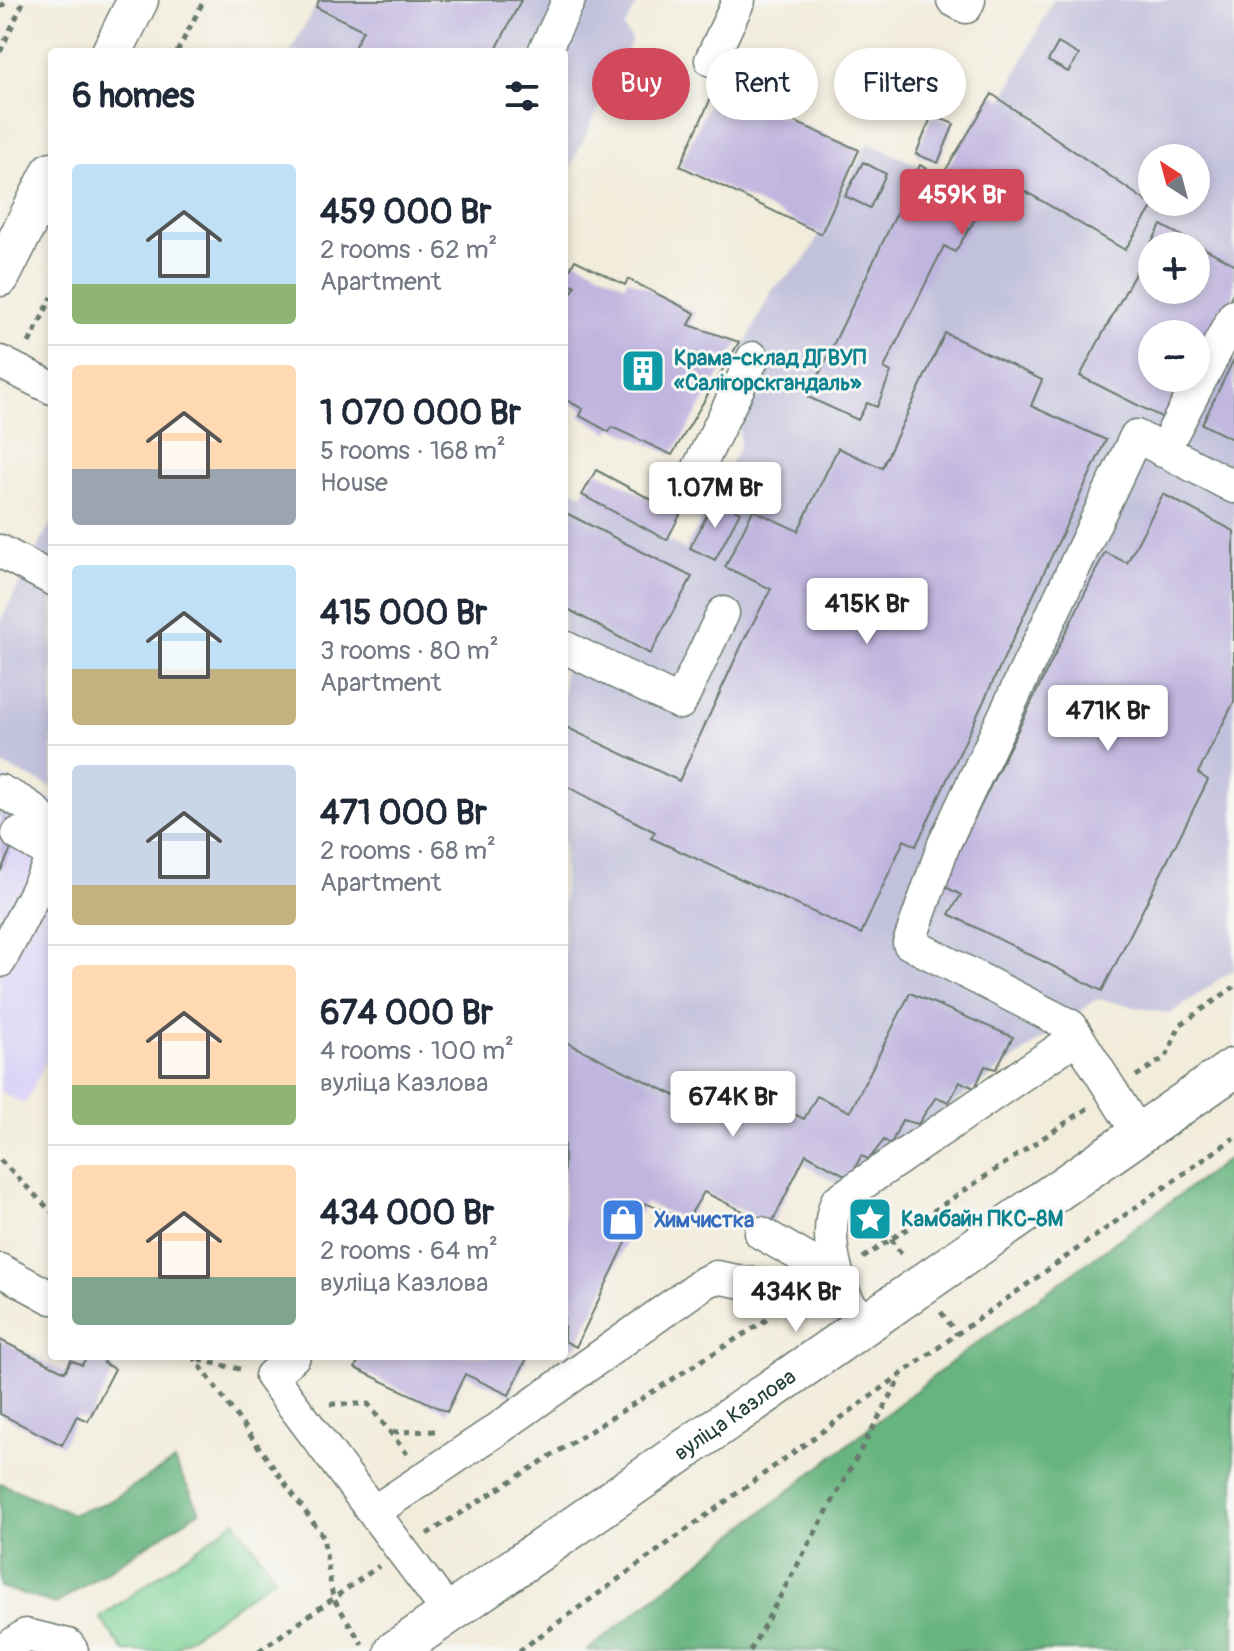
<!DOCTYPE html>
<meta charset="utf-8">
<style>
body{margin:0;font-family:Pangolin,sans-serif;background:#f2f2f3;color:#1f2937;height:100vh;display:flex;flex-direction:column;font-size:30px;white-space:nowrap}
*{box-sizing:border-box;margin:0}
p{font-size:26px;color:#747a83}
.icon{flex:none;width:44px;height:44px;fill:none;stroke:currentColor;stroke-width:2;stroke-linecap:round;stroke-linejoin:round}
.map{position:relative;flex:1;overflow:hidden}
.drawer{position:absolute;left:48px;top:48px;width:520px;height:1312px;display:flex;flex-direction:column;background:#fff;border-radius:8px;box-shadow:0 4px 12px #0003}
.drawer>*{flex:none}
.guide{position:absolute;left:592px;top:48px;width:522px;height:72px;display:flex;gap:16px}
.needle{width:52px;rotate:324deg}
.tools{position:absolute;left:1138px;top:144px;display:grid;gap:16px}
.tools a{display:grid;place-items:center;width:72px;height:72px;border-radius:50%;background:#fff;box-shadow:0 4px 12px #0003;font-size:40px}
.price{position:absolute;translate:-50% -68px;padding:0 18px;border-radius:8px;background:#fff;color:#222;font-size:26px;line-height:52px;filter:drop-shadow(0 2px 4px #0008)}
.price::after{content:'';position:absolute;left:50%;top:48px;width:24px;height:18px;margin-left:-12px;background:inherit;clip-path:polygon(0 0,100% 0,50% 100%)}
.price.active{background:#d1495b;color:#fff}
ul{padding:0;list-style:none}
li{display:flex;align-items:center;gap:24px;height:200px;padding:0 24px}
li+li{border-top:2px solid #e0e1e3}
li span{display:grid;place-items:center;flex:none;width:224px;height:160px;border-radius:8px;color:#555}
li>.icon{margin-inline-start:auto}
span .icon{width:96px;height:96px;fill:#fffc;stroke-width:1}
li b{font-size:34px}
h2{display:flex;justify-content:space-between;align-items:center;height:96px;padding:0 24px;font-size:34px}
.chip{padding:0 28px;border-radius:36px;background:#fff;box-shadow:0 4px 12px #0003;font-size:28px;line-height:72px}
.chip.active{background:#d1495b;color:#fff}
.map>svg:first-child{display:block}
</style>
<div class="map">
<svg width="1234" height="1651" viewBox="0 0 1234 1651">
<rect width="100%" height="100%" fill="#f6f6f2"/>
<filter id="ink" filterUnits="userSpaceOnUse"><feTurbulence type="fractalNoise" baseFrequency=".0125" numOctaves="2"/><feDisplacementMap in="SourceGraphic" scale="16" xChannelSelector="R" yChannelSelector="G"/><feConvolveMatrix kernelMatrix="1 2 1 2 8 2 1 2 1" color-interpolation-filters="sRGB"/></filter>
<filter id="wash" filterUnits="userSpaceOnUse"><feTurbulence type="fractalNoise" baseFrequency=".006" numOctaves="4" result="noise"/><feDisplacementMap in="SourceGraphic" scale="32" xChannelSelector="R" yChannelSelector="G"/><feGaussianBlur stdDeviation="1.8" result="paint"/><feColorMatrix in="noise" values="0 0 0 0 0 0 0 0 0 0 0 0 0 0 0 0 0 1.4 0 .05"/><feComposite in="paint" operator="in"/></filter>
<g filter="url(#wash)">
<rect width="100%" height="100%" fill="#f2ecdb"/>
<path fill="#ddd5f6" d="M0 776 52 800V1049L25 1104 0 1092Z"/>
<path fill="#c2c1dc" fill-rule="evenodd" d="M319 0H639L624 28 632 40 564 180V52H290Z
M1053 0H1234V969L1170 1014 1097 999 841 1185 692 1104 564 1341V485L685 550 740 446 738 359 772 290 806 259 868 143 942 176 992 94 1003 100ZM1152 158H1196V202H1152ZM1152 246H1196V290H1152ZM1152 334H1196V378H1152Z
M52 520V787L0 764V622Z"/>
<path fill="#7dd295" stroke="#4e8864" stroke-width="2" d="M235 1521 275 1577 171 1651H124L100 1618Z"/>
<path fill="#66b47e" stroke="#427859" stroke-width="2" d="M1234 1155V1651H587L958 1357Z
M174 1461 200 1511 56 1604 0 1587V1483L72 1514 108 1502Z"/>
<g id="blocks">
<path fill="#c0b5df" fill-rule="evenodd" d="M319 0H521L495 52H352L363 30 316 7Z
M1058 43 1079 55 1068 72 1048 61Z
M716 87 859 150 821 234 680 166Z
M992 94 1153 206 1125 250 1001 177 955 252 944 246 884 368 891 372 877 407 867 403 858 420 808 397 920 165 942 176Z
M932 115 954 124 938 163 916 154Z
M863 162 886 174 870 208 845 196Z
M1161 225 1234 264V291L1196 362V334H1152V378H1187L1165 419 1080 376ZM1152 246H1196V290H1152Z
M575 260 625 285 628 279 695 313 689 325 739 342 672 455 612 427 609 432 580 416 583 409 564 399V308L575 286 564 280Z
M945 333 1042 380 1031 406 1106 440 916 846 904 840 861 934 651 838 655 832 564 785V726L679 781 745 638 771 589 725 567 753 510 798 531 838 448 882 468Z
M1234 359V440L1202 424Z
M596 470 680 515 667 540 582 495Z
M1163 494 1234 531V702L1198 773 1208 780 1102 991 949 914 961 895 942 885 1105 552 1127 563Z
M715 499 740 512 715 560 690 548Z
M564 512 692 577 650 654 564 607Z
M0 808 25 820 0 872Z
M910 993 1013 1037 996 1069 985 1066 975 1088 960 1082 949 1102 936 1097 918 1124 902 1120 891 1144 884 1140 869 1159 861 1156 850 1178 806 1154 771 1225 704 1192 687 1220 645 1203 576 1347 564 1341V1041L692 1104 699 1082 775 1105 804 1119 817 1096 850 1112Z
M0 1340 65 1372 71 1360 82 1365 87 1356H107L103 1363 115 1369 88 1421 77 1416 62 1445 0 1414Z
M361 1356H528L509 1395 465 1374 447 1412 355 1368Z"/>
</g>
</g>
<g filter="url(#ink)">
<use href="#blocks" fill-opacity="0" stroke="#697a6e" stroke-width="2"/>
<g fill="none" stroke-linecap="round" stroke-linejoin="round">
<g stroke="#697a6e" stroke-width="35">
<path id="minor" d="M953 0 966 7 969 0
M544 52 569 0
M711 60 739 0
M0 362 52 388
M1163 451 1234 316
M699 467 753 358
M0 551 52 579
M564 647 680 703 723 613
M0 791C29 806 45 811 52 846
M18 834 52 854
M0 961 52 859
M1139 1135 1071 1026 909 943 944 844 1136 436 1234 487
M761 1233 836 1276
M0 1270 52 1298
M848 1302C834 1272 824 1232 837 1201L1077 1037
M294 1356 271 1376 449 1613
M375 1511 498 1429 705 1282 716 1277 848 1302 867 1324
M3 1651 26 1635 68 1645 72 1651"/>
</g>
<g stroke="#697a6e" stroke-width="43">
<g id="major">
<path d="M112 52 138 0"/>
<path d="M0 276 52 172"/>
<path id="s1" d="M395 1651 1234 1068"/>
</g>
</g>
<path stroke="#697a6e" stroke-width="5" stroke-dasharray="6 6" stroke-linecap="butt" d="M0 7 9 0
M0 52 24 0
M177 52 204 0
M29 343 52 297
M1136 1076 1166 1057 1180 1025 1234 987
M0 1160 52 1212
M891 1239 904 1258
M863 1258 1088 1108
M941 1312 957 1334
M193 1356 323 1536 333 1598 362 1644
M199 1360 244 1370
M330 1404H368L407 1454
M393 1432 439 1431
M427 1534 771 1317
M259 1651 379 1566
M519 1651 957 1334 1234 1138
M750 1651 901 1377"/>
<use href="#minor" stroke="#fff" stroke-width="32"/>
<use href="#major" stroke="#fff" stroke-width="40"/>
</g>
</g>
<defs>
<g id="building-square" transform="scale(2.3)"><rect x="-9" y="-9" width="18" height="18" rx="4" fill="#0f9aa8" stroke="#f6f6f2"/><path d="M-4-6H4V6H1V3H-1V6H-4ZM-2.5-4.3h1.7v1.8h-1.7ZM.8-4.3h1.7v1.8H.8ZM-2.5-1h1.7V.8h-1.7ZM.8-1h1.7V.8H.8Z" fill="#fff"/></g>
<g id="sight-square" transform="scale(2.3)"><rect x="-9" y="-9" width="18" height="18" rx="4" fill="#0f9aa8" stroke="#f6f6f2"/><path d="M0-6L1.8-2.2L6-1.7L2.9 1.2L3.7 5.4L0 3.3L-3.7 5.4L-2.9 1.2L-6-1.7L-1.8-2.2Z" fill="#fff"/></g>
<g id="shop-square" transform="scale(2.3)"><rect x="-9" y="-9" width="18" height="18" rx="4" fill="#3f7fe0" stroke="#f6f6f2"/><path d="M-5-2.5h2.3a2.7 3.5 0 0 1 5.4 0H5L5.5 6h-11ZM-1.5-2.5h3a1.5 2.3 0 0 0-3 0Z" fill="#fff"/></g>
</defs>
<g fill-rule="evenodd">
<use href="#building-square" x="643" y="371"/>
<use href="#sight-square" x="870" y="1219"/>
<use href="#shop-square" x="623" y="1220"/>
</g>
<g text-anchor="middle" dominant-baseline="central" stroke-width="6" stroke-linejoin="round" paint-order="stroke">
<g font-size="22" font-weight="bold" fill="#0d838f" stroke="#f6f6f2" text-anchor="start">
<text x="674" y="358">Крама-склад ДГВУП<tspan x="674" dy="25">«Салігорскгандаль»</tspan></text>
<text x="901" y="1219">Камбайн ПКС-8М</text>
</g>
<g font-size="22" font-weight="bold" fill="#366cbe" stroke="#f6f6f2" text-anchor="start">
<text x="654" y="1220">Химчистка</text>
</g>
<g font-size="22" fill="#1f3d34" stroke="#f6f6f2">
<text stroke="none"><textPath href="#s1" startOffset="414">вуліца Казлова</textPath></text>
</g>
</g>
</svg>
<div class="tools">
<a><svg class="needle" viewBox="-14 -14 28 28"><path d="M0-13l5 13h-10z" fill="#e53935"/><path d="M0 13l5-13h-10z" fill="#747a83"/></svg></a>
<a>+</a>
<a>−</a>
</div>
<b class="price active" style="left:962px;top:237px">459K Br</b>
<b class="price" style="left:715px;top:530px">1.07M Br</b>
<b class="price" style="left:867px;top:646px">415K Br</b>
<b class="price" style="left:1108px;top:753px">471K Br</b>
<b class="price" style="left:733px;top:1139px">674K Br</b>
<b class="price" style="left:796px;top:1334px">434K Br</b>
<div class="guide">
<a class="chip active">Buy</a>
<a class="chip">Rent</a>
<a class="chip">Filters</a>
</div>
<section class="drawer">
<h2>6 homes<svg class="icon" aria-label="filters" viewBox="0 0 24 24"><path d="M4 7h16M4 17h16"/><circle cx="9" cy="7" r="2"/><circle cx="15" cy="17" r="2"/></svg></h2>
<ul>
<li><span style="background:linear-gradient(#bfe0f5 75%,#8fb573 0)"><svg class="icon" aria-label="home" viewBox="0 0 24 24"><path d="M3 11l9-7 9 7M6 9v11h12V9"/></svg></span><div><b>459 000 Br</b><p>2 rooms · 62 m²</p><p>Apartment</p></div></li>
<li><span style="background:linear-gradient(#ffd9b3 65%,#9aa5b1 0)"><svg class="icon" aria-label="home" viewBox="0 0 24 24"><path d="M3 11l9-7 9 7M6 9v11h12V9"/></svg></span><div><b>1 070 000 Br</b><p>5 rooms · 168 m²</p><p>House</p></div></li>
<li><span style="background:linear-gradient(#bfe0f5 65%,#c2b280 0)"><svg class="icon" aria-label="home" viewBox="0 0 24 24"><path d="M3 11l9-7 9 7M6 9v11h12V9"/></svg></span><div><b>415 000 Br</b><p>3 rooms · 80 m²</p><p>Apartment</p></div></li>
<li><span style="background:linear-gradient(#c9d6e8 75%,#c2b280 0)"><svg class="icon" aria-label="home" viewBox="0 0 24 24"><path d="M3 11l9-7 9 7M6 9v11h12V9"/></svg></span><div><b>471 000 Br</b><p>2 rooms · 68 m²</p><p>Apartment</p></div></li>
<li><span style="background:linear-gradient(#ffd9b3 75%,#8fb573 0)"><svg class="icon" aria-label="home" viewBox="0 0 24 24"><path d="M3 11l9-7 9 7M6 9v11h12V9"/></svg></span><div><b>674 000 Br</b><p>4 rooms · 100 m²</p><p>вуліца Казлова</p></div></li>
<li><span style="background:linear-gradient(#ffd9b3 70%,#7fa58c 0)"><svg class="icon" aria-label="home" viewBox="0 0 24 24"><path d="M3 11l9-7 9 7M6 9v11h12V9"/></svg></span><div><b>434 000 Br</b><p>2 rooms · 64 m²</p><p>вуліца Казлова</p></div></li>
</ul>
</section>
</div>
